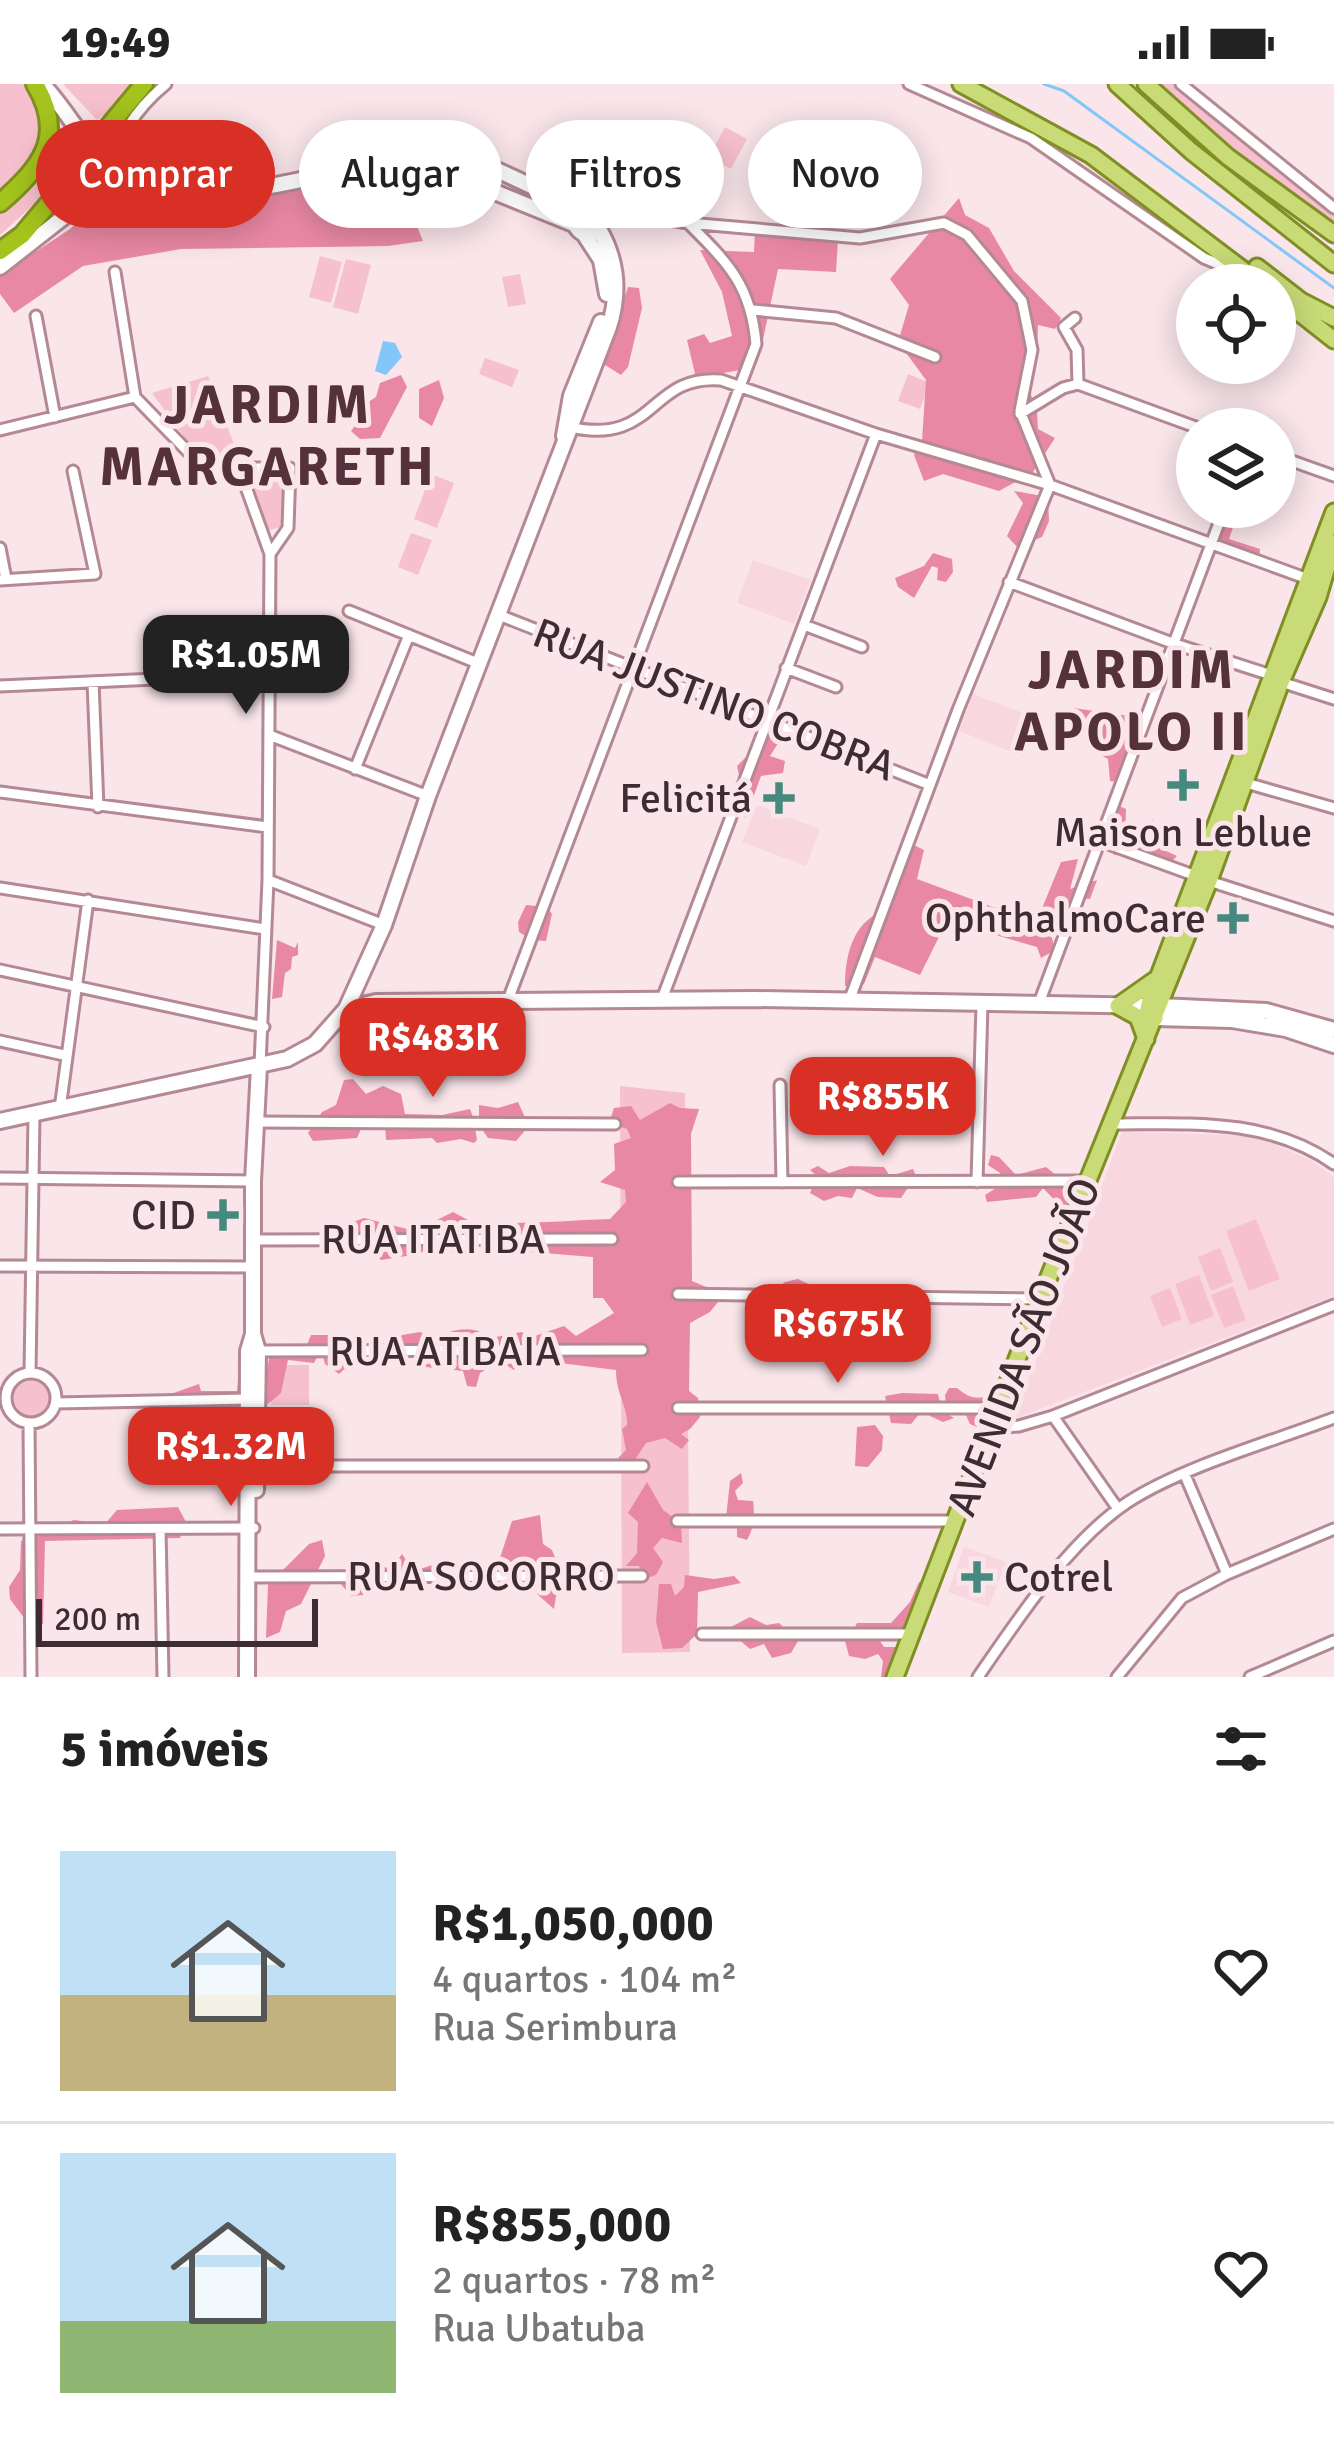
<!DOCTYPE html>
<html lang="pt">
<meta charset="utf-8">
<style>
body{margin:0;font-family:Signika,sans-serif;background:#f2f2f2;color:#222;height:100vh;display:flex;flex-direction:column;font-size:45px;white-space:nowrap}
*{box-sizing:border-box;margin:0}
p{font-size:39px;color:#767676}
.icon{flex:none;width:66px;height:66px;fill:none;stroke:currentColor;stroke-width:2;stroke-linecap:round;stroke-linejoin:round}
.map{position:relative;height:1593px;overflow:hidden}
.side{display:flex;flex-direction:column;background:#fff;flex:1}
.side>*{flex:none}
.top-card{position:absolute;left:36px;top:36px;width:1263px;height:108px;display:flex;gap:24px}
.tools{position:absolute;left:1176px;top:180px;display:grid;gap:24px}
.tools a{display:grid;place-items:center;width:120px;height:120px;border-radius:50%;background:#fff;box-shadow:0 6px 30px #0003;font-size:60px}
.scale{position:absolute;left:36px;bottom:30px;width:282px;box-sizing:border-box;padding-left:12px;border:6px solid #3d2c31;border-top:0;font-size:33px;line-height:42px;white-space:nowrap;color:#3d2c31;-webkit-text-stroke:9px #f9e5ea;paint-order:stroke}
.price{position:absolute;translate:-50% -102px;padding:0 27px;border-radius:24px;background:#d93025;color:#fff;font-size:39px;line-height:78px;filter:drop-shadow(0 3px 6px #0008)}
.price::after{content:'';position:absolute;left:50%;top:72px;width:36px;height:27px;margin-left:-18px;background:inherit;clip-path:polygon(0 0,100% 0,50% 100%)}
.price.on{background:#222;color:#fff}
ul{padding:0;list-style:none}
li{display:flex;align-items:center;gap:36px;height:300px;padding:0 60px}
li+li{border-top:3px solid #e0e0e0}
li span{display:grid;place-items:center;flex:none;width:336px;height:240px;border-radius:0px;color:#555}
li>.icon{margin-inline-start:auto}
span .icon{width:144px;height:144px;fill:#fffc;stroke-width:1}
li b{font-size:51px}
h2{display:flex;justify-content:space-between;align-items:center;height:144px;padding:0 60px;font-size:51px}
.pill{padding:0 42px;border-radius:54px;background:#fff;box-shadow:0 6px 30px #0003;font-size:42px;line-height:108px}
.pill.on{background:#d93025;color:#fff}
.status{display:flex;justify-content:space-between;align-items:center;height:84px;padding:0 60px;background:#fff;direction:ltr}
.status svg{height:33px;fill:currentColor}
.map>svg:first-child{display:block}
</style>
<div class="status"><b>19:49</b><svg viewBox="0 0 49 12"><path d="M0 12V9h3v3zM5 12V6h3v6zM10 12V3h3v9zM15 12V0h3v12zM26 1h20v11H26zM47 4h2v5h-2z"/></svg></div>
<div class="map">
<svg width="1334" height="1593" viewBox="0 0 1334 1593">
<rect width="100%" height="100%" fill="#f9e5ea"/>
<path fill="#f9d7e0" d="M753 476 811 496 794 540 737 519Z
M973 610 1039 635 1024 673 959 647Z
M757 721 820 745 806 782 742 758Z
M1122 1048 1241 1051 1270 1058 1312 1077 1334 1093V1212L1014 1335Z
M964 1463 1006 1478 989 1523 948 1508Z"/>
<path fill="#f7c0ce" d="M0 0H23C55 45 36 75 0 107Z
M63 0H130L109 27 97 36Z
M1155 0H1175L1234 53 1334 130V142L1242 76Z
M66 34 87 58 51 105 0 151V125C28 99 61 74 66 34Z
M725 43 747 55 731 85 709 73Z
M600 51 605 93 582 96 577 54Z
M841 115 880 133 856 137 826 135Z
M320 172 342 178 331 219 309 213Z
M346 175 371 181 358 230 333 223Z
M520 190 526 220 508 223 502 193Z
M485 274 519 286 512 303 479 290Z
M908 290 930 299 920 325 898 317Z
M208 292 242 381 195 368 152 309Z
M256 389H285L284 442 270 446 263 441 249 401Z
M431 390 454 399 437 444 414 435Z
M411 449 432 456 418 491 398 483Z
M881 984 899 985 898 1018 880 1017Z
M620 1002 685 1009 690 1568 622 1569Z
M1256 1135 1280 1195 1249 1207 1226 1147Z
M1220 1164 1233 1198 1211 1207 1198 1173Z
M1199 1191 1214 1232 1190 1241 1175 1200Z
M1233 1202 1246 1236 1224 1244 1211 1211Z
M1170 1204 1182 1235 1162 1243 1150 1212Z
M271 1281H309V1321H271Z
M10 1314a21 21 0 1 1 42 0a21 21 0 1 1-42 0Z"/>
<path fill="#e988a5" d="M396 90 423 157 388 162 181 165 83 182 14 229 0 210V191L70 145 105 114C203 117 299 106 396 90Z
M959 114 965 131 989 144 1014 187 1061 234 1055 245 1038 241 1037 275 1027 300 1037 327 1038 345 1055 354 1033 388 999 407 943 390 924 397 914 371 922 357 926 296 898 258 909 221 890 195Z
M755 145 838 156 836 188 778 185 761 265 751 284 696 294 687 256 704 250 710 259 732 252 722 208 700 166 754 168Z
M628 203 639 204 642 224 628 283 621 291 605 281V270Z
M401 291 407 303 380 354 360 355 351 347 361 334 362 322 376 313 380 299Z
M439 296 444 314 432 342 419 334V305Z
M1014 407 1048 413 1049 437 1042 453 1017 463 1007 452 1023 419Z
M1215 423H1240L1229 455 1260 465 1259 475 1209 453Z
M933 469 952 475 953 488 946 498 937 496 938 484 932 482 914 514 898 503 895 494 924 482Z
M1073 624 1144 634 1119 698 1110 697 1108 675 1087 663 1091 645 1070 637Z
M784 628 795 641 815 635 818 653 777 661 770 672 785 677 783 689 761 692 746 733 733 727 742 705 737 682 768 651Z
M1119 722 1126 725 1125 754 1139 758 1152 736 1159 741 1153 761 1177 772 1163 786 1132 771H1114L1106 754Z
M914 761 924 766 917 795 1036 839 1061 778 1078 775 1070 805 1097 796 1090 815 1075 814 1051 850 1055 866 1041 874 1037 863 947 837 920 891 875 873 864 900 845 902C845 872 852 840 882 827Z
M526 821 547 823 552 830 546 857 532 856 519 848 518 838Z
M277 856 295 864 298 858V871L292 873 291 885 285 889 282 913 272 915Z
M353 995 366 1010 383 1002 401 1010 405 1030 442 1031 470 1025 473 1033H464L463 1038 475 1044 477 1056 474 1059 461 1055 437 1059 432 1054 386 1056 385 1038H364L357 1054 313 1057 308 1049 322 1028 336 1021 344 996Z
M518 1018 529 1042 516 1057 488 1054 479 1041V1021L498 1024Z
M670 1019 680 1024 699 1025 691 1050 692 1197 711 1205 718 1218 710 1228 690 1239 689 1307 698 1314 700 1333 690 1345 681 1350 689 1356 682 1365 665 1354 646 1359 633 1379 625 1380 618 1374 626 1366 622 1345 627 1341C628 1322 616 1311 616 1286L552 1278 533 1269 514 1286 500 1277 480 1289 476 1303 467 1302 463 1287 454 1286 449 1273 435 1284 426 1283 419 1273 404 1271 397 1259 402 1251 420 1248 432 1254C453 1246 471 1239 491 1254L521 1248 532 1253 564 1242 576 1252 614 1229 603 1214H593V1173L506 1166 499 1150 510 1139C544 1139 576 1136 610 1135L626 1118 625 1106 600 1098 615 1086 614 1060 631 1054 627 1045 609 1039 614 1024 631 1022 640 1036Z
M991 1071 999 1073 1016 1091 1046 1083 1078 1109 1065 1127 1043 1104 1036 1113 987 1118 985 1111 1001 1101 1000 1089 988 1081Z
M818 1082 829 1089 850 1082 884 1083 890 1092 913 1085 916 1092 901 1114 878 1113 857 1104 852 1114 838 1112 824 1117 810 1109 817 1092 810 1086Z
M453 1128 479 1142 464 1170 428 1164 419 1170 381 1176 366 1160H341L337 1144 364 1134 415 1147Z
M798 1195C824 1209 845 1205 875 1207V1222L861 1232 840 1228 825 1240 815 1232 797 1230 792 1222 781 1219 775 1206 785 1198Z
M311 1251H349L342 1269 357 1273 339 1290 325 1280 321 1265 314 1279 288 1276 281 1309 268 1320 253 1310 242 1323C214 1327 189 1331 161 1322L165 1312 199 1300 201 1307H237L239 1286 255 1291 267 1286 271 1264 306 1263Z
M949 1304H957C973 1318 985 1316 1001 1304L991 1335 981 1328 977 1343 970 1340 965 1329 946 1320 945 1311Z
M902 1309 938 1310 942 1327 954 1334 943 1338 930 1332 926 1322 911 1340 891 1339 885 1312Z
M875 1341 883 1352 882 1366 868 1383 855 1382 857 1343Z
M741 1389 743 1399 735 1407 738 1416 753 1417C755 1432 754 1443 747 1456L737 1453V1436L726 1434 730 1397Z
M647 1398 663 1426 681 1439 682 1459 662 1454 653 1464 663 1478 656 1491 644 1495 639 1482H626L637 1469 638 1438 628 1429Z
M178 1423 186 1438 180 1454 45 1457 43 1540 33 1546 10 1515 9 1503 20 1486 21 1457 74 1436 105 1440 117 1426Z
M540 1431 543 1460 552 1466 567 1503 556 1512 554 1525 537 1510 545 1499 541 1483 506 1487 498 1480 512 1437Z
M322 1456 325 1472 301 1520 286 1527 280 1548 266 1554 268 1501 309 1460Z
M402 1470 414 1487 448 1476 452 1488 438 1503 428 1498H409L399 1510 387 1501 368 1499 363 1511 351 1512 339 1498 375 1477 390 1486Z
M685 1491 714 1495 734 1492 741 1499 698 1508 697 1550 682 1564 663 1565 656 1538 659 1500H671L675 1512 684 1503Z
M919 1498 934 1502 937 1511 917 1525 904 1547 880 1557 884 1563H900L902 1583 890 1581 888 1590 891 1593H881L883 1577 878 1570 865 1575 849 1572 844 1553 851 1551 857 1539H891L910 1518Z
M750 1533 766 1541 779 1539 798 1557 791 1569 772 1574 764 1560 750 1565 737 1554 719 1549Z"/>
<path fill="#83c7f8" d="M383 257 395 259 402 273 386 291 375 287Z"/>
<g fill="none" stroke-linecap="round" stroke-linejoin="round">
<path stroke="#83c7f8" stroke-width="3" d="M1044 0 1064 7 1334 204"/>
<g stroke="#b48994" stroke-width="15">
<path id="street" d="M909 0 1031 54 1204 174 1235 187
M1181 0 1334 124
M627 81 629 51 677 60V137
M122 90C104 62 144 18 166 0
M593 124 688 139 860 154 944 139 967 151 1022 217 1032 266 1020 327 1050 401
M115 188 135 313
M753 226 836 234 935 273
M36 232 55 333
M1075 234 1064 243 1077 266 1078 300
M135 313 201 381 242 392
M1020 330 1063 304 1078 300 1201 345
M565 342C657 365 647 290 721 296L876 350 1050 401 1308 495
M0 346 135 313
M1275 371 1334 392
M242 392 270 470 268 796 260 981
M242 392 252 384H290L288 444 270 470
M0 464 6 495
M0 496 95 490 73 387
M1009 498 1175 560 1271 591
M349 527 480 580
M499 531 930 701
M804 541 862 563
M786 584 836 603
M93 598 98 723
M1281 598 1334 615
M0 602 269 590
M269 651 428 712
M355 685 409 551
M1246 699 1334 724
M0 708 268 743
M1100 757 1196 792
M268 796 384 841
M1209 797 1334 837
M0 804 265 845
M0 886 264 943
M662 915 876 350
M508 916 756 260C751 201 728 179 688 139
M849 917 958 626 1050 401
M1039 919 1225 423
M0 957 64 971
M780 1001 782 1098
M60 1025 88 816
M256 1038 615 1040
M1111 1040C1189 1040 1267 1033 1334 1080
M0 1094 253 1097
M678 1098 1088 1097
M977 1098 982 920
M254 1156 612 1155
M0 1182 254 1183
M678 1210 1040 1215
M254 1267 642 1266
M30 1289 34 1031
M6 1314a25 25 0 1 1 50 0a25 25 0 1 1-50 0Z
M56 1319 248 1315
M678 1324H999
M1053 1332 1118 1425
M29 1339 31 1593
M992 1344 1019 1342 1053 1332 1334 1221
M258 1382H643
M1185 1391 1227 1490
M677 1437H956
M0 1445 254 1444
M160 1445 163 1593
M248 1493 642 1492
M702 1550H913
M978 1593C1018 1535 1069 1457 1128 1418 1184 1382 1271 1358 1334 1334
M1117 1593 1182 1514 1227 1490 1334 1445
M1250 1593 1334 1557"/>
</g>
<g stroke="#b48994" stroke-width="20">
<path id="secondary" d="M42 0C67 24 92 76 120 91 179 121 277 105 337 86 366 76 395 61 426 63 460 65 546 109 580 126
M347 84 392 79 450 90 576 141
M575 137a13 13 0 1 1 26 0a13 13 0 1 1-26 0Z
M584 150 601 176 607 210
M0 183 88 114 152 104
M564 352 571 312 601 238
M346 925 376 918 755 915 1160 922 1266 927 1334 946
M1155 934 1232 936 1286 945 1334 961
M0 1037 287 975 315 960 346 925 384 841 428 712 609 243C620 209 617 176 599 145
M253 1250 258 1267 256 1406
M247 1593 248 1267 253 1250V1097L259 983"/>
</g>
<g stroke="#808e23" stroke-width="21">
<path id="primary" d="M961 0 1091 71 1263 201
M1117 0 1191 67 1334 180
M1146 0 1228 73 1334 150
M1257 183 1301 217 1334 234
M1287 219 1334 256
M1118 922 1155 896
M1118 922 1138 933 1146 955
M1155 934 1148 925 1151 913 1334 428
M895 1593 1040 1215 1209 797 1281 598 1318 513 1334 459"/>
</g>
<g stroke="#808e23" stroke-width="22">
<path id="highway" d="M109 42 144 0
M0 119C40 84 67 53 35 0
M0 167 22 151 70 94"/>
</g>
<use href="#street" stroke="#fff" stroke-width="9"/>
<use href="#secondary" stroke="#fff" stroke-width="14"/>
<use href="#primary" stroke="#c8db77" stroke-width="15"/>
<use href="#highway" stroke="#a4c31c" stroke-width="16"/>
<g stroke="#808e23" stroke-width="22" stroke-linecap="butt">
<path id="highway-bridge" d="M70 94 109 42"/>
</g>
<use href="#highway-bridge" stroke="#a4c31c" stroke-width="16"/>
</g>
<g fill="#468a7f" stroke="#f9e5ea" stroke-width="4.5">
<path d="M1177 683h12v12h12v12h-12v12h-12v-12h-12v-12h12z"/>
<path d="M773 696h12v12h12v12h-12v12h-12v-12h-12v-12h12z"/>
<path d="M1227 816h12v12h12v12h-12v12h-12v-12h-12v-12h12z"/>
<path d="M217 1113h12v12h12v12h-12v12h-12v-12h-12v-12h12z"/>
<path d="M971 1475h12v12h12v12h-12v12h-12v-12h-12v-12h12z"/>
</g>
<g text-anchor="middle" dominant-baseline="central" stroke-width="10" stroke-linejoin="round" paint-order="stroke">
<g font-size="42" fill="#3d2c31" stroke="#f9e5ea">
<text transform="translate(714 616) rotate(21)">RUA JUSTINO COBRA</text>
<text x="433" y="1155">RUA ITATIBA</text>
<text transform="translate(1024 1263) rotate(-69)">AVENIDA SÃO JOÃO</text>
<text x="445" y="1267">RUA ATIBAIA</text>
<text x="481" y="1492">RUA SOCORRO</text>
</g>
<g font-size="42" fill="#3d2c31" stroke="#f9e5ea" text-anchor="end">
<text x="752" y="714">Felicitá</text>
<text x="1183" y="748" text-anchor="middle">Maison Leblue</text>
<text x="1206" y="834">OphthalmoCare</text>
<text x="196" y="1131">CID</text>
<text x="1004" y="1493" text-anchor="start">Cotrel</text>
</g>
<g font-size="54" font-weight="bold" letter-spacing="3" fill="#55313c" stroke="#f9e5ea">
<text x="268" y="321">JARDIM<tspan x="268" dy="62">MARGARETH</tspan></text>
<text x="1132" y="586">JARDIM<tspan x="1132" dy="62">APOLO II</tspan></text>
</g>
</g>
</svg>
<div class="tools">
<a><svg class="icon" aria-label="locate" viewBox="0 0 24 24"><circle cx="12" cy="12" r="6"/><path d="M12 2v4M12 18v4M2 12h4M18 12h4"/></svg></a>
<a><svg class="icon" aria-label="layers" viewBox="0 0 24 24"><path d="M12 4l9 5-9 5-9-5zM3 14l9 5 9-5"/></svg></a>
</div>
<div class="scale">200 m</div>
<b class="price on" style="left:246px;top:633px">R$1.05M</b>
<b class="price" style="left:433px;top:1016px">R$483K</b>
<b class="price" style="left:883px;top:1075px">R$855K</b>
<b class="price" style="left:838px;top:1302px">R$675K</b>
<b class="price" style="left:231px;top:1425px">R$1.32M</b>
<div class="top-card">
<a class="pill on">Comprar</a>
<a class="pill">Alugar</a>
<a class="pill">Filtros</a>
<a class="pill">Novo</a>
</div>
</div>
<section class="side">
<h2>5 imóveis<svg class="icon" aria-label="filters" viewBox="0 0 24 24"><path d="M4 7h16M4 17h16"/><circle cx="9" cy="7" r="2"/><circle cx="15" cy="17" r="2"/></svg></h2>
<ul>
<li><span style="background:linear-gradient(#bfe0f5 60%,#c2b280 0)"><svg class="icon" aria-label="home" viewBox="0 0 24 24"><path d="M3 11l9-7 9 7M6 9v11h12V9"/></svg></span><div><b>R$1,050,000</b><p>4 quartos · 104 m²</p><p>Rua Serimbura</p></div><svg class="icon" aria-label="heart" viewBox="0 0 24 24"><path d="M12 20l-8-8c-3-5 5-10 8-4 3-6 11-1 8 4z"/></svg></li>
<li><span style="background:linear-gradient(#bfe0f5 70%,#8fb573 0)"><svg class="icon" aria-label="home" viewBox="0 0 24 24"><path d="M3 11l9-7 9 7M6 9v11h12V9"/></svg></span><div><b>R$855,000</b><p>2 quartos · 78 m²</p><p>Rua Ubatuba</p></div><svg class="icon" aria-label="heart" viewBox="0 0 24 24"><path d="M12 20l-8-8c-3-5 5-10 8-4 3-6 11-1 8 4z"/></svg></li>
</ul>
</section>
